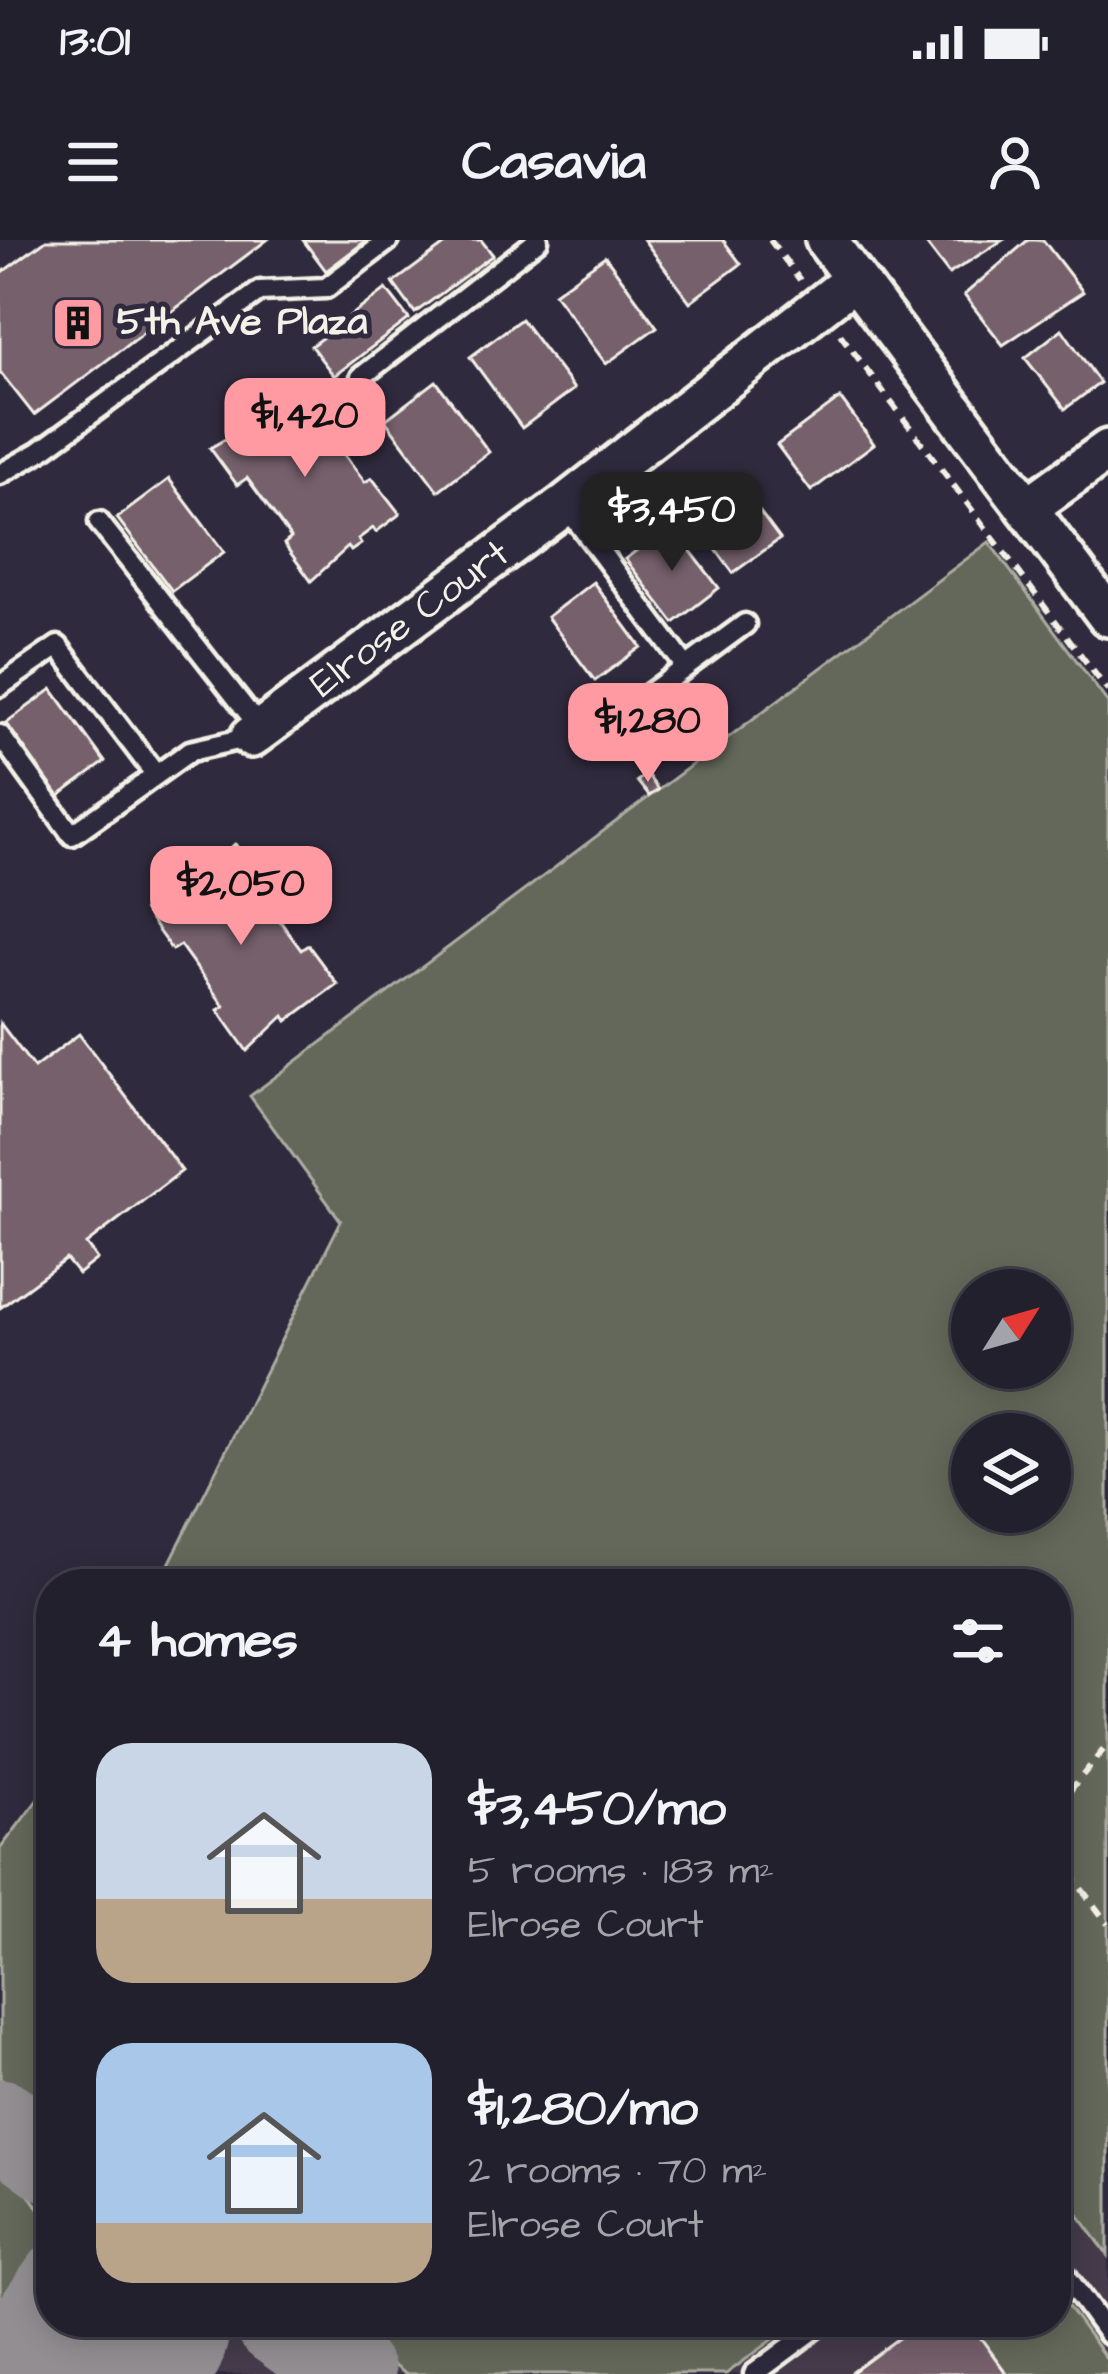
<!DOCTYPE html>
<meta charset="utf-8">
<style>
body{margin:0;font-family:"Architects Daughter",sans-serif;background:#2f2d3a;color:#f1f3f6;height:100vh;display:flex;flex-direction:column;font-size:45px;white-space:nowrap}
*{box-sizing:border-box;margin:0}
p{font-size:39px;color:#a3a3aa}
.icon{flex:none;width:66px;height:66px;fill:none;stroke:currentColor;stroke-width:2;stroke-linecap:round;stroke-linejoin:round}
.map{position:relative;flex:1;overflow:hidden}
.details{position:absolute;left:36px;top:1329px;width:1035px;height:768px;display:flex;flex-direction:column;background:#23202e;border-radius:48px;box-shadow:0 6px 30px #0003,0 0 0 3px #403e4a}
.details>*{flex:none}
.needle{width:78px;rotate:53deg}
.buttons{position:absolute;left:951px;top:1029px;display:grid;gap:24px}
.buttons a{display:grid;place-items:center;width:120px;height:120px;border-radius:50%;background:#23202e;box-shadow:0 6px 30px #0003,0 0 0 3px #403e4a;font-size:60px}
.price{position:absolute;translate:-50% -102px;padding:0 27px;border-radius:24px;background:#ff9aa2;color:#111;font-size:39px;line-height:78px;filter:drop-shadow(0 3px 6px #0008)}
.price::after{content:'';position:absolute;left:50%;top:72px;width:36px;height:27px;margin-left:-18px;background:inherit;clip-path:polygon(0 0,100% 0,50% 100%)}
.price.on{background:#222;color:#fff}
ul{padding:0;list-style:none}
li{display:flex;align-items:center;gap:36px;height:300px;padding:0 60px}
li span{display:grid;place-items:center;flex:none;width:336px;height:240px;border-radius:36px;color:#555}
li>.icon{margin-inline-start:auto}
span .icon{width:144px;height:144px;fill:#fffc;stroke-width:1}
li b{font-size:51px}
h2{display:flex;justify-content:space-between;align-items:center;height:144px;padding:0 60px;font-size:51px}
.status{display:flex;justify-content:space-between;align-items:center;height:84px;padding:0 60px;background:#23202e;direction:ltr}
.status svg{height:33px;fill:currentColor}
header{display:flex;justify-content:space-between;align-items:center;height:156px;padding:0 60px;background:#23202e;font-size:54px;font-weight:700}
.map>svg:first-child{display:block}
</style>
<div class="status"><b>13:01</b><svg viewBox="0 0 49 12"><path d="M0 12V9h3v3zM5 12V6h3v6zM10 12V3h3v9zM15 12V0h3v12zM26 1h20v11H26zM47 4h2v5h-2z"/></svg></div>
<header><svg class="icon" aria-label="menu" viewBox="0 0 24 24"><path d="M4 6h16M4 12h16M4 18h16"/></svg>Casavia<svg class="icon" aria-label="person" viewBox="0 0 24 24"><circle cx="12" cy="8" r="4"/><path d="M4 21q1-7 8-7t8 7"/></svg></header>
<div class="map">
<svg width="1108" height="2134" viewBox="0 0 1108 2134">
<rect width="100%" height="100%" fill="#2f2a3d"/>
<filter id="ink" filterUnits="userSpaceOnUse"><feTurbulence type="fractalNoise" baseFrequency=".00833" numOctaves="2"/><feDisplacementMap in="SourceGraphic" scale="24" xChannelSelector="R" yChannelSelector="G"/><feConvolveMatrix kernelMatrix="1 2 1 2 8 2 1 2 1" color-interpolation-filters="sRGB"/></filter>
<g filter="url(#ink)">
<path fill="#443a4b" d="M51 1542V2082H1056V1946L1108 2016V2134H0V1609Z"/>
<path fill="#63685a" stroke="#acaca1" stroke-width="3" fill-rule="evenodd" d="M989 302 1108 463V2015L1056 1945V1344H159L341 981 250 856ZM972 1050H1050V1128H972ZM972 1194H1050V1272H972Z
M51 1542V1877L0 1839V1609Z
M0 1921 51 1982V2048L0 2120Z
M1056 2050 1108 2121V2134H1007L969 2082H1056Z
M333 2082H797L726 2134H405Z"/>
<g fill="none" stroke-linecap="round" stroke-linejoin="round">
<path stroke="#928e92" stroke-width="87" d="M0 1882 51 1919
M278 2082 351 2134"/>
<path stroke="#928e92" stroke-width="222" d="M82 2134 119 2082"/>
</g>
<path fill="#75616c" stroke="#f4f1e8" stroke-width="3" d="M46 0H267L34 175 0 132V34Z
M303 0H367L326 31Z
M451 0H481L493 15 415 73 393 43Z
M644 0H723L741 24 690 62Z
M923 0H1003L949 34Z
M1028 0H1043L1083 52 1003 105 964 55Z
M605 16 657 87 606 124 554 53Z
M386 49 409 79 334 136 311 106Z
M521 79 574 149 522 188 470 117Z
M1062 89 1100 143 1065 169 1025 118Z
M301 140 329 177 320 183 365 242 372 238 400 274 376 292 373 288 358 299 361 304 351 311 348 307 311 341 284 304 291 298 247 238 237 245 210 208 253 183 249 177 280 161 277 158Z
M436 141 489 212 438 251 385 180Z
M840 158 874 204 811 251 777 205Z
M734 237 780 299 733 333 688 271Z
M169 239 224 312 172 351 117 278Z
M671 285 719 348 674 383 625 319Z
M593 342 641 407 595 441 547 377Z
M52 449 105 522 54 560 0 487Z
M647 534 658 550 649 556 637 541Z
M235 604 263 642 256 648 301 710 308 705 337 744 287 781 284 776 247 811 218 770 224 766 180 705 172 710 144 671 187 646 184 641 194 633 198 638Z
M0 783 34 828 79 794 182 931 86 1004 97 1019 78 1034 66 1019 0 1068Z
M920 2082H969L1007 2134H850Z"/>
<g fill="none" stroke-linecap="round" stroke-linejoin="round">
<g stroke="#f4f1e8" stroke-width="27">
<path id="service" d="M361 137 538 0
M0 234 39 212 260 51 326 48 389 0
M565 265 686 427
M99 282 261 489
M0 446 58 406 156 535
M622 474 745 384
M0 495 72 595 190 511 251 497
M1056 2022 1108 2094
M754 2134 824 2082"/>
</g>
<g stroke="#f4f1e8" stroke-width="48">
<g id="minor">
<path d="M826 0 1108 376"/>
<path d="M1027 268 1108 210"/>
<path id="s1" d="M251 497 565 265 855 39"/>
</g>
</g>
<path stroke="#f4f1e8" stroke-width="6" stroke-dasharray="12 9" stroke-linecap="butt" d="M770 0 800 40
M840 94 1108 451
M1056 1568 1108 1504
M1056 1615 1108 1684"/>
<use href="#service" stroke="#2f2a3d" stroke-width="18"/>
<use href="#minor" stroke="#2f2a3d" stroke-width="39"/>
</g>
</g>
<defs>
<g id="building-square" transform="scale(2.7)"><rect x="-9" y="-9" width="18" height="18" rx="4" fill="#ff9aa2" stroke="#2f2a3d"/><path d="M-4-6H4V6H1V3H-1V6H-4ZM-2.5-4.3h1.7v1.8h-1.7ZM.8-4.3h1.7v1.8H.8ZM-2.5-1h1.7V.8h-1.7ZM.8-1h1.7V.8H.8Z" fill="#111"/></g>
</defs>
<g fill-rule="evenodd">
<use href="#building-square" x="78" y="83"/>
</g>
<g text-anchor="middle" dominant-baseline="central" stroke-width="10" stroke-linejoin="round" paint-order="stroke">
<g font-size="39" font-weight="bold" fill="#f4f1e8" stroke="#2f2a3d" text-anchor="start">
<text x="117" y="83">5th Ave Plaza</text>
</g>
<g font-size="39" fill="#f4f1e8" stroke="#2f2a3d">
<text stroke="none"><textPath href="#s1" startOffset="198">Elrose Court</textPath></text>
</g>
</g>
</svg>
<div class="buttons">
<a><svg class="needle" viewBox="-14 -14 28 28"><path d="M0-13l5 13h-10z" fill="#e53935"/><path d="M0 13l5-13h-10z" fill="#a3a3aa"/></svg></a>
<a><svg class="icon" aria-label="layers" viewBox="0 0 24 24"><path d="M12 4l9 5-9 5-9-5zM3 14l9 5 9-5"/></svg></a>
</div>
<b class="price" style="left:305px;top:240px">$1,420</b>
<b class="price on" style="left:672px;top:334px">$3,450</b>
<b class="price" style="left:648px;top:545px">$1,280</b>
<b class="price" style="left:241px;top:708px">$2,050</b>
<section class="details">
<h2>4 homes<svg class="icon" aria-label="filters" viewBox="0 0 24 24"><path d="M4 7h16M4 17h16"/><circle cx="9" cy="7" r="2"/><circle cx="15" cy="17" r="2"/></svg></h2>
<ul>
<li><span style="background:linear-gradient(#c9d6e8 65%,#b9a48a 0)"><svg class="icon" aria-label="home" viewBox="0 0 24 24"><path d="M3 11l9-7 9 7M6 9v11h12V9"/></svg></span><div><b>$3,450/mo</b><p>5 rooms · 183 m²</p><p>Elrose Court</p></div></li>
<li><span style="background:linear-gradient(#a9c7e8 75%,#b9a48a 0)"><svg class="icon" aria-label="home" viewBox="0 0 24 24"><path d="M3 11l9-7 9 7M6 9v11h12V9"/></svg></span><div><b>$1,280/mo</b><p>2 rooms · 70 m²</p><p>Elrose Court</p></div></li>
</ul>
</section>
</div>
